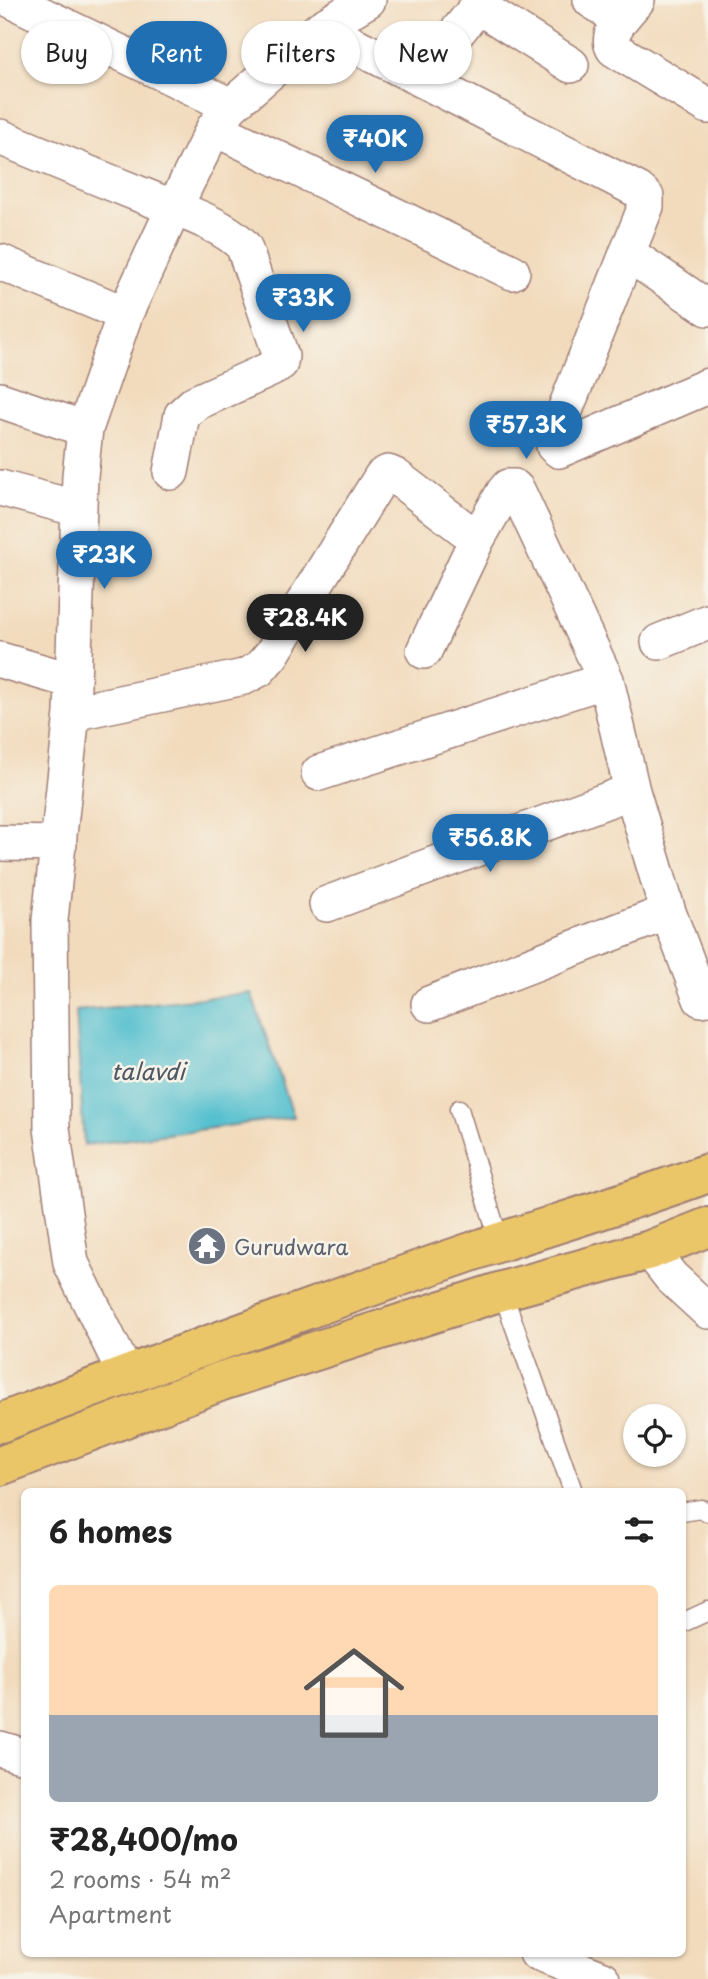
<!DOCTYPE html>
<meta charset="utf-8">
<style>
body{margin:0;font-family:"Playpen Sans",sans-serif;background:#f6f6f6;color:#222;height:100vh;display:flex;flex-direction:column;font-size:26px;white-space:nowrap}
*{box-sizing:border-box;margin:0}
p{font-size:23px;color:#767676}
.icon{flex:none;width:38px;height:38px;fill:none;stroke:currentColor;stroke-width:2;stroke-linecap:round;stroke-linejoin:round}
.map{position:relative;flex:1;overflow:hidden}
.sheet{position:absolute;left:21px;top:1488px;width:665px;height:469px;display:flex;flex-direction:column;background:#fff;border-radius:10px;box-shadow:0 2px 5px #0004}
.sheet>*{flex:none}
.top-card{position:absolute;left:21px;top:21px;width:667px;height:63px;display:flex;gap:14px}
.fabs{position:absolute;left:623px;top:1404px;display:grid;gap:14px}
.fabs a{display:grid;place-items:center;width:63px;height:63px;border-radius:50%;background:#fff;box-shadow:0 2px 5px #0004;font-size:35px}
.price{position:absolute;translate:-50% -60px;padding:0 16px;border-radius:24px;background:#1f6fb2;color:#fff;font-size:23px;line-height:46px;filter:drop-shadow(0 2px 4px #0008)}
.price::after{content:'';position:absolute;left:50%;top:42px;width:21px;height:16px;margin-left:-10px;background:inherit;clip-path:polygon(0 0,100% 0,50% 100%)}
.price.active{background:#222;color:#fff}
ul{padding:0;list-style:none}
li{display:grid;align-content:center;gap:14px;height:371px;padding:0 28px}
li+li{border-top:2px solid #e0e0e0}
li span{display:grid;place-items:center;height:217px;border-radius:10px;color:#555}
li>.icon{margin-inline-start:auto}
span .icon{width:126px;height:126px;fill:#fffc;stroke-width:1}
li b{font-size:30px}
h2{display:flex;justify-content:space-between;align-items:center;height:84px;padding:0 28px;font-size:30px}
.tag{padding:0 24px;border-radius:32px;background:#fff;box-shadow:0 2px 5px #0004;font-size:24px;line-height:63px}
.tag.active{background:#1f6fb2;color:#fff}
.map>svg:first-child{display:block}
</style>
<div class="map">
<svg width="708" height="1979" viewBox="0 0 708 1979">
<rect width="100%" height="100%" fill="#f7f3e8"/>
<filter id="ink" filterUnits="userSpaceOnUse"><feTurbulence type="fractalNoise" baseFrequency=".0143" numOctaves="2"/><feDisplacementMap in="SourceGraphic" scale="14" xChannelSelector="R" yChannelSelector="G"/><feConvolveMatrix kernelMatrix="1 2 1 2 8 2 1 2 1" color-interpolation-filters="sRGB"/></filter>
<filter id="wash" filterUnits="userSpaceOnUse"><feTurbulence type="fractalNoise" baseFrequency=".00686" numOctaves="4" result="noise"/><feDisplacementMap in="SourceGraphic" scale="28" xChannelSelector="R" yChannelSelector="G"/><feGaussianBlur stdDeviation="1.57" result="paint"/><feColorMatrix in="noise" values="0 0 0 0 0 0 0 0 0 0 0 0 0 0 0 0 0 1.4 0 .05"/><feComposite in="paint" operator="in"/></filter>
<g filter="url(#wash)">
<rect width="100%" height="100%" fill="#f2dbbd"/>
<path fill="#54c0cf" stroke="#4f707d" stroke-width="2" d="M251 993 294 1117 84 1145 76 1011Z"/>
</g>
<g filter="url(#ink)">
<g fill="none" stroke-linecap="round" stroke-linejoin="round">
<g stroke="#9e7d74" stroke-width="21">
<path id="service" d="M459 1109 500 1243
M502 1291 573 1491
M682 1512 701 1509 708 1512
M682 1623 708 1611"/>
</g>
<g stroke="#9e7d74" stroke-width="38">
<path id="minor" d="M11 0 231 106
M591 0 620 19
M637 0C627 12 604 33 614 49L708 106
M478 6 571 65
M321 28 638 190 646 197V206L554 438V446L559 450 708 386
M420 78 483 0
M214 128 512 272
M0 137C50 158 99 178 149 198 176 209 226 225 244 247L281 356 280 363 271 369 195 403 182 415 171 472
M627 253 708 308
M0 262 125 314
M0 400 85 429
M0 488 79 509
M659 642 708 622
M424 651 477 539 504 492 508 487H514L517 490 606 680
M0 660 73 681
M72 713 244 677 259 669 272 654 382 476 388 473 395 476 477 539
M319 773 606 680 632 791 668 912 701 999 708 998
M0 843 59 844
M327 904 632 791
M429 1004 668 912
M650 1250 671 1277 708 1311
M126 1375 71 1263 52 1128 50 920 72 713 80 476 85 429 125 314 174 208 214 128 231 106 321 28 368 0
M0 1749 24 1756
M537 1953 603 1979"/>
</g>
<g stroke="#9e7d74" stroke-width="42">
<path id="primary" d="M0 1423C165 1360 330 1300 497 1243 568 1220 638 1199 708 1173
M0 1466 222 1381 502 1291 650 1250 708 1227"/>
</g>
<use href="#service" stroke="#fff" stroke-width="18"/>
<use href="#minor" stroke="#fff" stroke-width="35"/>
<use href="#primary" stroke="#ebc669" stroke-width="38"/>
</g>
</g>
<defs>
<g id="temple-disc" transform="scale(2.0125)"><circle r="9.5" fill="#6b7280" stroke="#f7f3e8"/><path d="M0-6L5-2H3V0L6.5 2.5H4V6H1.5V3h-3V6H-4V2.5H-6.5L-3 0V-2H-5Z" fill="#fff"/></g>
</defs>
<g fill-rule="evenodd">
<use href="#temple-disc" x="207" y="1246"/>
</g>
<g text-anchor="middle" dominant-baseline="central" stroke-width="5" stroke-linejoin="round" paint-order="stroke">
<g font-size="21" fill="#5b616d" stroke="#f7f3e8" text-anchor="start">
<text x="234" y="1246">Gurudwara</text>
</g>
<g font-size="23" font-style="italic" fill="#4e5764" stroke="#f7f3e8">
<text x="148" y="1070">talavdi</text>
</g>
</g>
</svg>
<div class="fabs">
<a><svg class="icon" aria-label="locate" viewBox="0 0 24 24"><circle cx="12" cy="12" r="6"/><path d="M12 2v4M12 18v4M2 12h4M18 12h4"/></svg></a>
</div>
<b class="price" style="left:375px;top:175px">₹40K</b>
<b class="price" style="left:303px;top:334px">₹33K</b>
<b class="price" style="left:526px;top:461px">₹57.3K</b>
<b class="price" style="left:104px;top:591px">₹23K</b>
<b class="price active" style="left:305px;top:654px">₹28.4K</b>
<b class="price" style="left:490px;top:874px">₹56.8K</b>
<div class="top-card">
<a class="tag">Buy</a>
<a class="tag active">Rent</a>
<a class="tag">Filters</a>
<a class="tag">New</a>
</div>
<section class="sheet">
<h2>6 homes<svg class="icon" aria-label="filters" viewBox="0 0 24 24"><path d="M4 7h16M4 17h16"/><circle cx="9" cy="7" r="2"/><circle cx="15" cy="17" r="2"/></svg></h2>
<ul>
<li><span style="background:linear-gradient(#ffd9b3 60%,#9aa5b1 0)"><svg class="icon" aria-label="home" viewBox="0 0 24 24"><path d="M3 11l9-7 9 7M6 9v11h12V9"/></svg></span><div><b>₹28,400/mo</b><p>2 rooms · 54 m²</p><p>Apartment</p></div></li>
</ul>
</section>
</div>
